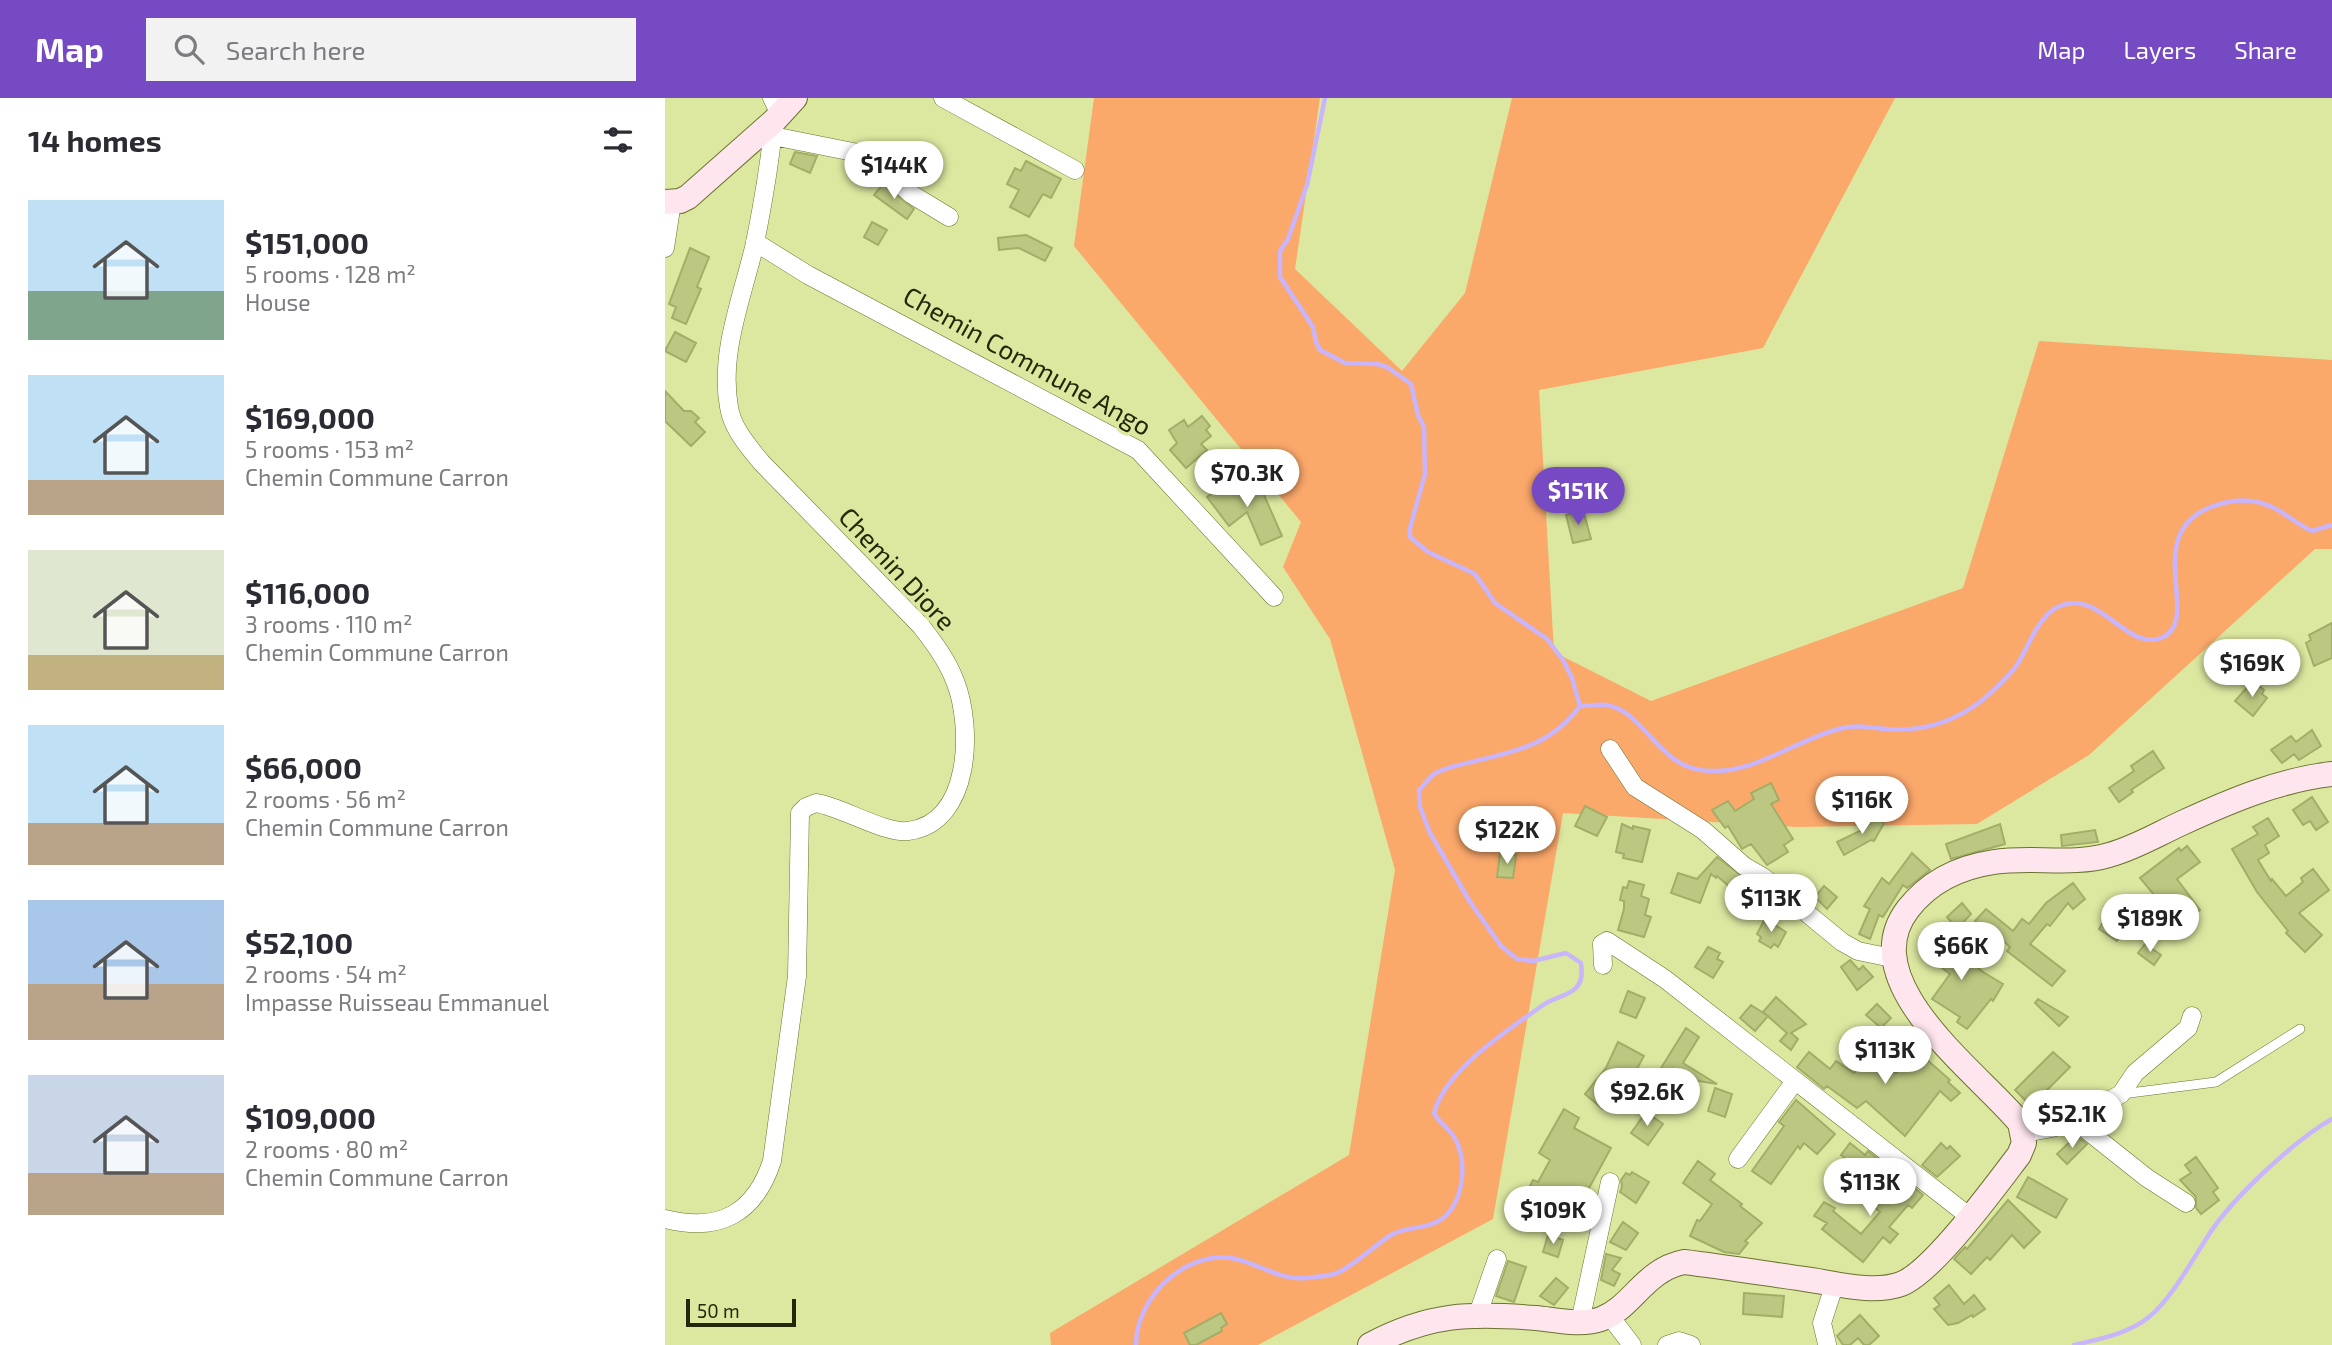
<!DOCTYPE html>
<meta charset="utf-8">
<style>
body{margin:0;font-family:"Exo 2",sans-serif;background:#f2f2f3;color:#2b2b33;height:100vh;display:flex;flex-direction:column;font-size:26px;white-space:nowrap}
*{box-sizing:border-box;margin:0}
p{font-size:23px;color:#7c7c81}
.icon{flex:none;width:38px;height:38px;fill:none;stroke:currentColor;stroke-width:2;stroke-linecap:round;stroke-linejoin:round}
.map{position:relative;flex:1;overflow:hidden}
.sheet{display:flex;flex-direction:column;background:#fff;width:665px}
.sheet>*{flex:none}
.scale{position:absolute;left:21px;bottom:18px;width:110px;box-sizing:border-box;padding-left:7px;border:4px solid #24280b;border-top:0;font-size:19px;line-height:24px;white-space:nowrap;color:#24280b;-webkit-text-stroke:5px #dce8a0;paint-order:stroke}
.price{position:absolute;translate:-50% -60px;padding:0 16px;border-radius:24px;background:#fff;color:#222;font-size:23px;line-height:46px;filter:drop-shadow(0 2px 4px #0008)}
.price::after{content:'';position:absolute;left:50%;top:42px;width:21px;height:16px;margin-left:-10px;background:inherit;clip-path:polygon(0 0,100% 0,50% 100%)}
.price.selected{background:#764ac2;color:#fff}
ul{padding:0;list-style:none}
li{display:flex;align-items:center;gap:21px;height:175px;padding:0 28px}
li span{display:grid;place-items:center;flex:none;width:196px;height:140px;border-radius:0px;color:#555}
li>.icon{margin-inline-start:auto}
span .icon{width:84px;height:84px;fill:#fffc;stroke-width:1}
li b{font-size:30px}
h2{display:flex;justify-content:space-between;align-items:center;height:84px;padding:0 28px;font-size:30px}
header{display:flex;align-items:center;gap:42px;box-sizing:border-box;height:98px;padding:0 35px;background:#764ac2;color:#fff}
header strong{font-size:33px}
nav{display:flex;gap:38px;margin-inline-start:auto;font-size:24px}
.search{width:490px;height:63px;background:#f2f2f3;display:flex;align-items:center;gap:18px;box-sizing:border-box;padding:0 24px;border-radius:0px;color:#7c7c81;font-size:26px}
main{display:flex;flex:1;min-height:0}
.map>svg:first-child{display:block}
</style>
<header>
<strong>Map</strong>
<div class="search"><svg class="icon" aria-label="search" viewBox="0 0 24 24"><circle cx="10" cy="10" r="6"/><path d="M15 15l6 6"/></svg>Search here</div>
<nav><a>Map</a><a>Layers</a><a>Share</a></nav>
</header>
<main>
<section class="sheet">
<h2>14 homes<svg class="icon" aria-label="filters" viewBox="0 0 24 24"><path d="M4 7h16M4 17h16"/><circle cx="9" cy="7" r="2"/><circle cx="15" cy="17" r="2"/></svg></h2>
<ul>
<li><span style="background:linear-gradient(#bfe0f5 65%,#7fa58c 0)"><svg class="icon" aria-label="home" viewBox="0 0 24 24"><path d="M3 11l9-7 9 7M6 9v11h12V9"/></svg></span><div><b>$151,000</b><p>5 rooms · 128 m²</p><p>House</p></div></li>
<li><span style="background:linear-gradient(#bfe0f5 75%,#b9a48a 0)"><svg class="icon" aria-label="home" viewBox="0 0 24 24"><path d="M3 11l9-7 9 7M6 9v11h12V9"/></svg></span><div><b>$169,000</b><p>5 rooms · 153 m²</p><p>Chemin Commune Carron</p></div></li>
<li><span style="background:linear-gradient(#dfe7d0 75%,#c2b280 0)"><svg class="icon" aria-label="home" viewBox="0 0 24 24"><path d="M3 11l9-7 9 7M6 9v11h12V9"/></svg></span><div><b>$116,000</b><p>3 rooms · 110 m²</p><p>Chemin Commune Carron</p></div></li>
<li><span style="background:linear-gradient(#bfe0f5 70%,#b9a48a 0)"><svg class="icon" aria-label="home" viewBox="0 0 24 24"><path d="M3 11l9-7 9 7M6 9v11h12V9"/></svg></span><div><b>$66,000</b><p>2 rooms · 56 m²</p><p>Chemin Commune Carron</p></div></li>
<li><span style="background:linear-gradient(#a9c7e8 60%,#b9a48a 0)"><svg class="icon" aria-label="home" viewBox="0 0 24 24"><path d="M3 11l9-7 9 7M6 9v11h12V9"/></svg></span><div><b>$52,100</b><p>2 rooms · 54 m²</p><p>Impasse Ruisseau Emmanuel</p></div></li>
<li><span style="background:linear-gradient(#c9d6e8 70%,#b9a48a 0)"><svg class="icon" aria-label="home" viewBox="0 0 24 24"><path d="M3 11l9-7 9 7M6 9v11h12V9"/></svg></span><div><b>$109,000</b><p>2 rooms · 80 m²</p><p>Chemin Commune Carron</p></div></li>
</ul>
</section>
<div class="map">
<svg width="1667" height="1247" viewBox="0 0 1667 1247">
<rect width="100%" height="100%" fill="#dce8a0"/>
<path fill="#fba86b" d="M429 0H655L630 171 737 273 800 195 847 0H1230L1098 250 874 292 889 554 986 603 1298 490 1374 243 1667 262V451H1650L1424 657 1312 726 1132 729 898 715 828 1121 593 1247H386L385 1235 684 1057 730 772 665 541 618 469 636 424 409 148Z"/>
<g fill="none" stroke-linecap="round" stroke-linejoin="round">
<path stroke="#c8b5fc" stroke-width="4.5" d="M915 608C923 608 933 606 941 607 981 613 992 672 1045 673 1091 675 1131 642 1174 631 1190 626 1205 630 1221 631 1256 634 1287 625 1315 604 1327 594 1339 583 1349 571 1364 551 1371 518 1395 508 1435 491 1461 553 1496 540 1541 523 1469 430 1555 406 1572 401 1590 401 1607 409 1619 414 1633 427 1647 433L1667 427
M471 1247C471 1201 517 1154 566 1160 592 1164 614 1183 642 1180 651 1179 661 1178 669 1176 684 1172 710 1147 726 1137 740 1129 757 1131 772 1124 799 1111 804 1062 789 1039 784 1030 774 1025 769 1015 781 971 842 933 878 907 888 900 903 898 911 890 918 882 917 875 916 865L901 855 868 863 852 861 836 848 805 804 765 735 755 709 754 692C759 687 764 680 769 676 781 669 798 666 811 663 855 652 887 646 915 608L907 580 898 562 882 541 830 505 810 476 763 454 745 439V430L760 376 759 329 753 317 746 286 722 269 712 266 680 265 655 252 651 244 648 229 615 179V153L623 141 642 87 660 0
M1409 1247C1434 1241 1463 1236 1484 1219 1507 1200 1526 1164 1543 1138 1566 1101 1630 1042 1667 1021"/>
</g>
<path fill="#bcc881" stroke="#a2ae68" stroke-width="2" d="M130 54 152 58 145 75 125 66Z
M361 63 396 81 386 100 378 96 364 119 345 109 354 92 342 86 350 70 356 73Z
M218 86 249 111 242 121 209 97Z
M207 124 222 132 213 147 199 139Z
M361 137 387 150 380 163 354 150 334 152 333 140Z
M25 150 44 159 32 189 36 191 21 226 7 220 11 209 4 206Z
M10 234 31 245 21 264 0 253Z
M0 293 19 313H26L34 320 30 324 40 334 26 348 0 323Z
M537 318 545 328 541 332 546 338 536 346 542 352 521 370 505 352 512 345 504 332 519 322 523 329Z
M592 381 617 438 596 447 582 414 564 428 542 399 557 388 562 394Z
M918 412 926 441 908 445 901 417Z
M1667 525V560L1649 568 1641 545 1646 542 1644 537Z
M1588 583 1599 592 1597 596 1602 600 1588 618 1570 603Z
M1647 632 1656 648 1634 662 1629 656 1617 665 1606 652 1626 638 1631 644Z
M1488 653 1499 670 1466 692 1468 694 1454 704 1444 690 1469 673 1466 668Z
M1106 685 1114 702 1106 706 1128 741 1119 747 1123 754 1102 767 1086 746 1077 751 1063 728 1060 730 1047 712 1063 703 1070 713 1089 701 1086 695Z
M1647 699 1663 724 1651 732 1645 723 1638 727 1628 712Z
M920 708 942 719 932 738 910 728Z
M1206 717 1219 725 1209 743 1206 742 1179 757 1172 744 1197 732Z
M1603 720 1614 738 1600 747 1604 755 1593 762 1606 783 1607 781 1621 798 1638 784 1636 780 1648 771 1664 792 1634 815 1657 837 1640 854 1621 835 1623 833 1592 794 1567 751 1593 736 1588 729Z
M957 726 968 731V728L985 732 977 764 958 760 959 756 951 754Z
M1335 726 1340 746 1286 761 1281 746Z
M1430 732 1433 744 1397 748 1396 737Z
M1522 748 1535 764 1512 781 1535 812 1521 822 1508 803 1500 810 1475 780 1514 750 1516 753Z
M1247 755 1265 772 1242 790 1238 787 1218 819 1214 817 1205 841 1194 836 1205 811 1199 808 1217 780 1224 786Z
M835 756 851 757 848 780 832 779Z
M1052 759 1085 784 1073 790 1068 785 1065 789 1052 778 1051 780 1046 776 1035 805 1006 795 1013 775 1032 781Z
M964 783 979 787 976 798 984 801 980 817 986 819 979 839 953 832 959 811V803L955 802 958 789 962 790Z
M1408 785 1420 801 1408 811 1403 805 1385 828 1382 826 1365 846 1400 873 1387 888 1342 853 1345 849 1327 832 1323 835 1310 823 1321 811 1348 833 1357 821 1364 826 1381 805Z
M1159 788 1172 799 1162 811 1150 799Z
M1297 805 1306 816 1292 831 1282 819Z
M1441 820 1459 833 1452 843 1434 831Z
M1100 821 1121 834 1113 849 1109 846 1106 850 1094 843 1096 839 1092 836Z
M1269 835 1284 844 1282 845 1318 874 1338 886 1328 903 1326 901 1302 931 1292 924 1295 919 1267 901 1285 876 1277 870 1279 868 1257 856Z
M1480 846 1496 857 1489 867 1473 855Z
M1043 849 1055 855 1052 861 1058 864 1048 880 1030 869Z
M1185 862 1194 872 1198 868 1208 879 1192 892 1176 869Z
M963 893 980 900 971 920 955 914Z
M1111 899 1141 926 1126 935 1133 941 1126 952 1115 943 1122 935 1098 914Z
M1373 901 1403 919 1394 928 1370 905Z
M1212 906 1226 920 1216 930 1201 917Z
M1086 907 1103 918 1090 933 1075 920Z
M1021 930 1034 939 1018 965 1052 986 1021 981 1011 997 988 983Z
M953 944 979 958 967 980 965 979 938 1011 920 996 941 970Z
M1252 953 1285 982 1283 984 1295 995 1286 1003 1275 993 1240 1038 1201 1003 1192 1010 1162 988 1159 991 1132 969 1144 954 1165 971 1171 963 1189 975 1209 954 1231 975Z
M1388 954 1405 969 1378 996 1390 1008 1378 1020 1350 992Z
M1050 990 1067 996 1060 1019 1043 1013Z
M1131 1002 1170 1036 1152 1056 1139 1045 1135 1051 1133 1048 1106 1086 1087 1073 1119 1028 1114 1024Z
M899 1011 914 1020 909 1030 946 1050 923 1092 921 1091 908 1111 887 1099 880 1112 858 1102 868 1082 873 1084 885 1062 874 1055Z
M981 1014 998 1026 983 1047 966 1035Z
M1411 1038 1422 1046 1402 1066 1392 1056Z
M1185 1045 1200 1057 1203 1053 1213 1061 1199 1076 1176 1057Z
M1276 1045 1282 1051 1285 1048 1295 1058 1272 1079 1257 1067Z
M1531 1059 1553 1090 1548 1094 1554 1102 1536 1116 1531 1110V1099L1515 1082 1526 1075 1520 1067Z
M1033 1063 1050 1076 1045 1082 1077 1106 1075 1108 1097 1125 1080 1143 1083 1145 1074 1156 1059 1154 1025 1138 1032 1122 1035 1123 1047 1106 1018 1085Z
M967 1074 984 1084 971 1105 955 1094 957 1089 956 1082 961 1075 965 1077Z
M1193 1079 1219 1102 1237 1080 1258 1097 1247 1110 1243 1107 1224 1129 1233 1136 1225 1145 1218 1139 1198 1164 1157 1131 1162 1125 1149 1118 1159 1104 1170 1110 1168 1113 1196 1136 1215 1114 1186 1088Z
M1363 1079 1402 1101 1391 1120 1352 1099Z
M1343 1102 1375 1134 1359 1150 1347 1137 1325 1162 1322 1159 1306 1176 1289 1161 1300 1149 1302 1151Z
M958 1124 973 1135 961 1152 945 1144Z
M883 1137 898 1142 893 1159 878 1154Z
M941 1156 956 1160 947 1172 955 1176 949 1188 936 1182Z
M843 1163 861 1169 849 1204 831 1198Z
M891 1180 903 1190 889 1207 875 1198Z
M1284 1187 1299 1206 1309 1197 1320 1211 1308 1219 1307 1217 1293 1225 1283 1227 1269 1211 1275 1207 1269 1200Z
M1079 1195 1119 1198 1117 1219 1078 1216Z
M556 1215 562 1226 556 1230 557 1233 531 1247H525L519 1235Z
M1195 1217 1214 1238 1204 1247H1199L1193 1240 1185 1247H1178L1172 1238Z"/>
<g fill="none" stroke-linecap="round" stroke-linejoin="round">
<g stroke="#69732e" stroke-width="10">
<path id="lane" d="M1457 996 1551 984 1635 931"/>
</g>
<g stroke="#69732e" stroke-width="19">
<path id="street" d="M107 0 115 16
M278 0 410 72
M108 38 203 57 246 96 284 119
M90 144 143 177 473 352 609 499
M0 150 7 104
M945 651 970 689 1038 732 1079 768 1098 779 1177 844 1193 853 1227 860
M938 867 937 846 942 843 1000 881 1305 1119
M1409 1022 1482 1080 1521 1105
M1359 1035 1387 1030 1409 1022 1456 996 1470 975 1523 930 1527 918
M1073 1061 1130 983
M0 1121C55 1135 90 1115 107 1063L132 878 135 715 141 709 151 705C177 709 220 736 243 733 307 725 308 628 290 583 282 562 269 545 256 528L96 364C83 348 67 330 64 309 54 254 78 198 90 145 98 105 105 63 109 23
M813 1216 832 1161
M944 1217 967 1247
M915 1224 945 1084
M1162 1246 1157 1225 1170 1185
M1002 1247 1014 1243 1026 1247"/>
</g>
<g stroke="#69732e" stroke-width="26">
<path id="secondary" d="M0 104 15 103 23 99 109 23 130 0
M705 1247C765 1215 806 1215 871 1220 891 1222 916 1228 936 1221 967 1210 979 1172 1019 1164 1061 1169 1103 1176 1146 1182 1173 1186 1209 1196 1236 1186 1268 1174 1331 1087 1354 1057L1359 1045 1355 1025C1312 973 1187 884 1243 811 1264 784 1295 769 1329 764 1367 758 1407 768 1444 757 1470 750 1493 736 1517 725 1565 703 1614 682 1667 676"/>
</g>
<use href="#lane" stroke="#fff" stroke-width="9"/>
<use href="#street" stroke="#fff" stroke-width="18"/>
<use href="#secondary" stroke="#fee5ee" stroke-width="24"/>
</g>
<g text-anchor="middle" dominant-baseline="central" stroke-width="7" stroke-linejoin="round" paint-order="stroke">
<g font-size="26" fill="#24280b" stroke="#dce8a0">
<text transform="translate(363 262) rotate(29)">Chemin Commune Ango</text>
<text transform="translate(233 470) rotate(47)">Chemin Diore</text>
</g>
</g>
</svg>
<div class="scale">50 m</div>
<b class="price" style="left:229px;top:103px">$144K</b>
<b class="price" style="left:582px;top:411px">$70.3K</b>
<b class="price selected" style="left:913px;top:429px">$151K</b>
<b class="price" style="left:1587px;top:601px">$169K</b>
<b class="price" style="left:1197px;top:738px">$116K</b>
<b class="price" style="left:842px;top:768px">$122K</b>
<b class="price" style="left:1106px;top:836px">$113K</b>
<b class="price" style="left:1485px;top:856px">$189K</b>
<b class="price" style="left:1296px;top:884px">$66K</b>
<b class="price" style="left:1220px;top:988px">$113K</b>
<b class="price" style="left:982px;top:1030px">$92.6K</b>
<b class="price" style="left:1407px;top:1052px">$52.1K</b>
<b class="price" style="left:1205px;top:1120px">$113K</b>
<b class="price" style="left:888px;top:1148px">$109K</b>
</div>
</main>
